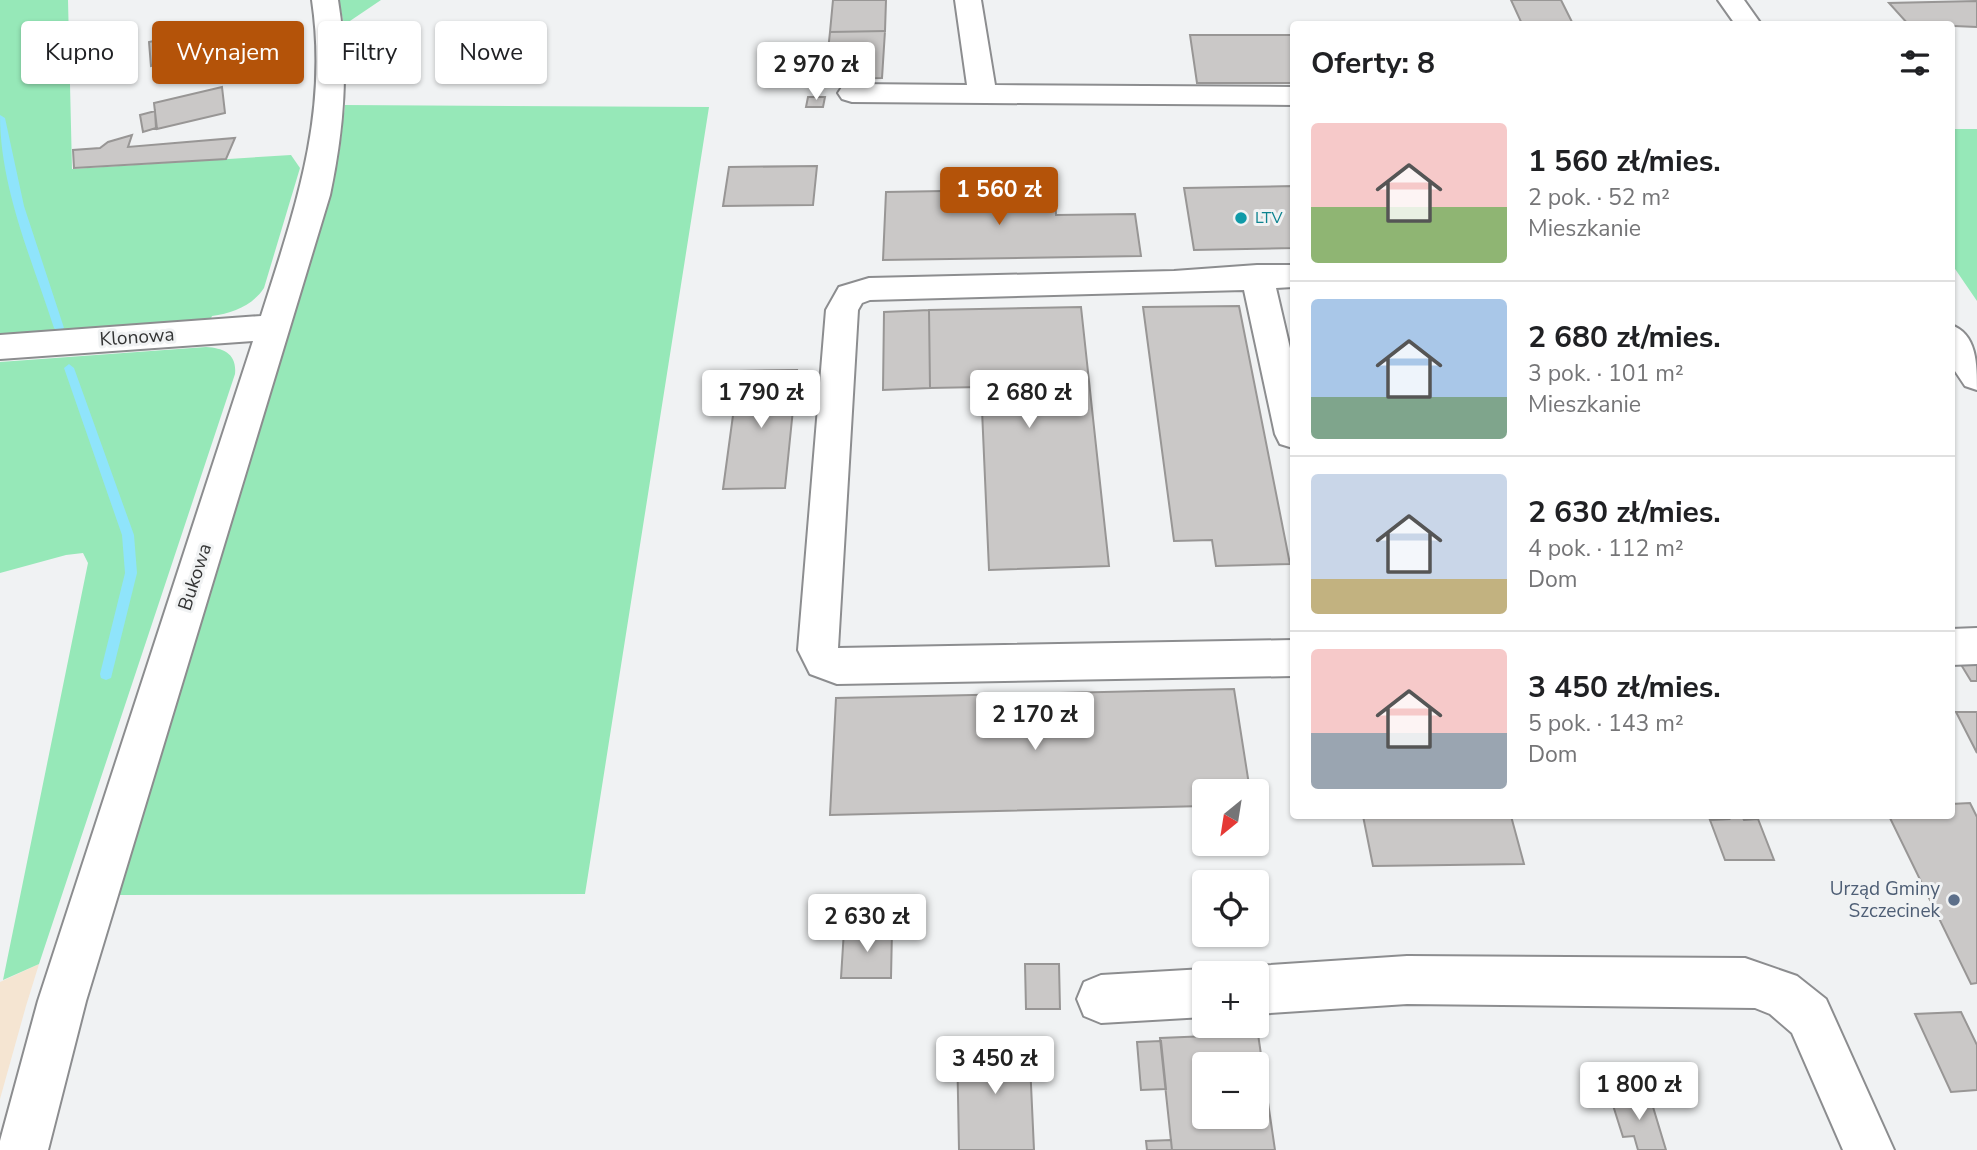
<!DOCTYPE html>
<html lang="pl">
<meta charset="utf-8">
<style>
body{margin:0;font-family:"Nunito Sans",sans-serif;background:#f2f2f2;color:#202124;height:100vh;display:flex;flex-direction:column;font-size:26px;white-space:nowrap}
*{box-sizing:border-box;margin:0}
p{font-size:23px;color:#757577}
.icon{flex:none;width:38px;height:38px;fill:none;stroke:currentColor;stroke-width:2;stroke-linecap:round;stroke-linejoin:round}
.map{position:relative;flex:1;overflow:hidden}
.panel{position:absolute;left:1290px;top:21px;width:665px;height:798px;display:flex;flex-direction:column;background:#fff;border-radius:7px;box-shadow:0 2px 5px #0004}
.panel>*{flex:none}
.banner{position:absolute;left:21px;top:21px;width:665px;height:63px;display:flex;gap:14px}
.needle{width:46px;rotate:210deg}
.tools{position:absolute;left:1192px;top:779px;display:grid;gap:14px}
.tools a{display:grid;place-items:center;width:77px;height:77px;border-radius:7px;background:#fff;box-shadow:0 2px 5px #0004;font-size:35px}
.price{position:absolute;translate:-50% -60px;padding:0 16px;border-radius:7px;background:#fff;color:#222;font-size:23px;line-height:46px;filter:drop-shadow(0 2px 4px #0008)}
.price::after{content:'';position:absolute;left:50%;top:42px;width:21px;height:16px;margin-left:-10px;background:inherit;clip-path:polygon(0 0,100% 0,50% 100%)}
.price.on{background:#b45309;color:#fff}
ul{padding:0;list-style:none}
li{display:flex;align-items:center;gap:21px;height:175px;padding:0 21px}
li+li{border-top:2px solid #e0e0e0}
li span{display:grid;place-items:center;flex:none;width:196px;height:140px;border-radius:7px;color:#555}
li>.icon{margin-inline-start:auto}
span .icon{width:84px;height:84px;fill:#fffc;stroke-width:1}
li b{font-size:30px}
h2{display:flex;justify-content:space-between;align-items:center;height:84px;padding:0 21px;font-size:30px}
.tag{padding:0 24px;border-radius:7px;background:#fff;box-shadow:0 2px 5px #0004;font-size:24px;line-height:63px}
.tag.on{background:#b45309;color:#fff}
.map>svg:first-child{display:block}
</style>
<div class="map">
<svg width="1977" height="1150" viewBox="0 0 1977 1150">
<rect width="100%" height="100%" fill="#f0f2f3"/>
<path fill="#f5e5d2" d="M39 964 26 1006 0 1099V982Z"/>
<path fill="#96e8b8" d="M0 0H68L72 169 291 155 300 168 264 288C252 306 233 313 212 316L209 323 0 337Z
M339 0H381L344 25Z
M345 105 709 107 585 894 116 895 317 239 340 149Z
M1951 129H1977V301L1951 263Z
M206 347C224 348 237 354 235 374L39 964 3 980 88 563 83 553 66 555 0 573V362Z"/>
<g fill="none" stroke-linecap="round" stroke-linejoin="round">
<path fill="#8fe4fb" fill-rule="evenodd" d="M0 115 5 118 24 206 64 328 59 332 54 328C32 260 0 188 0 115Z
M69 364 74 368 134 535 137 573 112 674 111 678 106 680 101 678 100 674 125 573 122 535 64 368Z"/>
</g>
<path fill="#cac8c7" stroke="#989695" stroke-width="2" fill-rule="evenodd" d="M833 0H886L885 31 830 32Z
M1511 0H1561L1573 24H1522Z
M1977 1V27L1908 24 1889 3Z
M208 29 211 45 216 43V52L151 66 149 42Z
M885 31 882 78 825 79 830 32Z
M1190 35H1293V83H1197Z
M222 87 225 113 157 129 154 103Z
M808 97H825L823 107H806Z
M155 111 156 128 143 132 140 115Z
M132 135 128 147 235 138 226 159 74 168 73 150 100 148 108 142Z
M817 166 813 205 723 206 729 167Z
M1293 186V248L1194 250 1184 188Z
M1055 189 1056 215 1135 214 1141 256 883 260 886 192Z
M1239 306 1290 564 1216 566 1212 540 1174 541 1143 307Z
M1081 307 1109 566 989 570 981 387 930 388 929 310Z
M929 310 930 388 883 390 884 312Z
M797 370 785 488 723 489 739 371Z
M1977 662V681H1971L1960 663Z
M1234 689 1250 791H1204V806L830 815 836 698Z
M1956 712H1977V753Z
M1970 803 1977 817V983L1971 984 1889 816H1951V804Z
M1363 816H1511L1524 864 1373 866Z
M1727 816H1742L1744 820 1758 819 1774 860H1725L1710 820 1729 819Z
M844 930H892L891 978H841Z
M1025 964H1059L1060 1009H1026Z
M1961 1012 1977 1045V1090L1951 1092 1915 1014Z
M1258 1034 1275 1150H1172L1160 1038ZM1204 1064H1256V1116H1204Z
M1029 1041 1034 1150H959L957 1043Z
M1161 1041 1166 1089 1141 1090 1137 1042Z
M1650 1097 1666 1150H1638L1634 1136 1623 1137 1611 1099Z
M1171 1140 1172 1150H1147L1146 1141Z"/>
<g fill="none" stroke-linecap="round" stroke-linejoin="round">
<g stroke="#8c8d8f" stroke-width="4">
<path id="minor" d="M312 0H338C349 66 344 129 330 195L86 1001 48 1150H0V1141L38 1001 253 341 0 359V335L261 316C295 209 329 115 312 0Z
M955 0H981L995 85 1293 87V105L852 102 842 99 838 93 842 87 852 84 967 85Z
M1718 0H1744L1761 24H1735Z
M1257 265H1293V287L1276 288 1293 361V448L1280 444 1275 434 1244 290 870 300 862 303 858 310 838 648 1293 640V676L837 684 810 674 798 650 826 310 839 287 869 278 1174 271Z
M1951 325C1977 334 1977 364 1977 390L1965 386 1951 365Z
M1977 628V664L1951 665V629Z
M1407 956 1745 958 1797 976 1826 999 1894 1150H1843L1792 1033 1770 1014 1755 1008 1407 1004 1256 1014V973H1240L1256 966Z
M1204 969 1213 973H1204V1017L1101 1023 1084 1016 1077 999 1084 982 1101 975Z"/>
</g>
<use href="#minor" fill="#fff" fill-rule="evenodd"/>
</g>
<circle fill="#0f9aa8" stroke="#f0f2f3" stroke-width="2.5" cx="1241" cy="218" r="7"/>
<circle fill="#5c6f8a" stroke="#f0f2f3" stroke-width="2.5" cx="1954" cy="900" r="7"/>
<g text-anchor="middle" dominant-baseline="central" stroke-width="6" stroke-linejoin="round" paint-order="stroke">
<g font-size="16" fill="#0d838f" stroke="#f0f2f3" text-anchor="start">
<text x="1255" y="218">LTV</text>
</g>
<g font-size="19" fill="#333434" stroke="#f0f2f3">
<text transform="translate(137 337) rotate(-4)">Klonowa</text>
<text transform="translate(195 577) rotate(-72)">Bukowa</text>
</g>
<g font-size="19" fill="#4e5e75" stroke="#f0f2f3" text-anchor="end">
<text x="1940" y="889">Urząd Gminy<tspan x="1940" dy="22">Szczecinek</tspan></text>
</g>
</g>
</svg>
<div class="tools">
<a><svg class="needle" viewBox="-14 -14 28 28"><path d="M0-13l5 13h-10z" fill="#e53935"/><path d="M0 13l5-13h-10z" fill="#757577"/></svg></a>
<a><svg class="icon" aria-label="locate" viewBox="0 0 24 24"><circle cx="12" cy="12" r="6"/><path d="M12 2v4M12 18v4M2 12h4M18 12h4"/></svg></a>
<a>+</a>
<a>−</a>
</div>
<b class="price" style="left:816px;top:102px">2 970 zł</b>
<b class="price on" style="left:999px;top:227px">1 560 zł</b>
<b class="price" style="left:761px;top:430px">1 790 zł</b>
<b class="price" style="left:1029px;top:430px">2 680 zł</b>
<b class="price" style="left:1035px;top:752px">2 170 zł</b>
<b class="price" style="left:867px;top:954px">2 630 zł</b>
<b class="price" style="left:995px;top:1096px">3 450 zł</b>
<b class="price" style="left:1639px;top:1122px">1 800 zł</b>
<div class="banner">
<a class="tag">Kupno</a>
<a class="tag on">Wynajem</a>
<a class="tag">Filtry</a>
<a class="tag">Nowe</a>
</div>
<section class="panel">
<h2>Oferty: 8<svg class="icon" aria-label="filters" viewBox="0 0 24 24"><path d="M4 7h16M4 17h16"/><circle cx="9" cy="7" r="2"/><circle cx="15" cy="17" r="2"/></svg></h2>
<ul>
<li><span style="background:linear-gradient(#f6c9c9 60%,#8fb573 0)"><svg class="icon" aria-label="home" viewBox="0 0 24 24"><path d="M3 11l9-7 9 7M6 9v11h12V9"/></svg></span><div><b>1 560 zł/mies.</b><p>2 pok. · 52 m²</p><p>Mieszkanie</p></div></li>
<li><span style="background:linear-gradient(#a9c7e8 70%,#7fa58c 0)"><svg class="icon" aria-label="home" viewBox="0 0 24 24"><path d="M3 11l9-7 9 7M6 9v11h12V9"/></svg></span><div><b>2 680 zł/mies.</b><p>3 pok. · 101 m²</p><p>Mieszkanie</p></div></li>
<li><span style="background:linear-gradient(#c9d6e8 75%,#c2b280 0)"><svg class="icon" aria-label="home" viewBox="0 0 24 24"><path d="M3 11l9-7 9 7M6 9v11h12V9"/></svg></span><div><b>2 630 zł/mies.</b><p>4 pok. · 112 m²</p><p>Dom</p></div></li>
<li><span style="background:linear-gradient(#f6c9c9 60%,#9aa5b1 0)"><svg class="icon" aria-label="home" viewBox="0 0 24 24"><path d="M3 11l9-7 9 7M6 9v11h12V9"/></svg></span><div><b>3 450 zł/mies.</b><p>5 pok. · 143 m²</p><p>Dom</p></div></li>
</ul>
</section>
</div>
